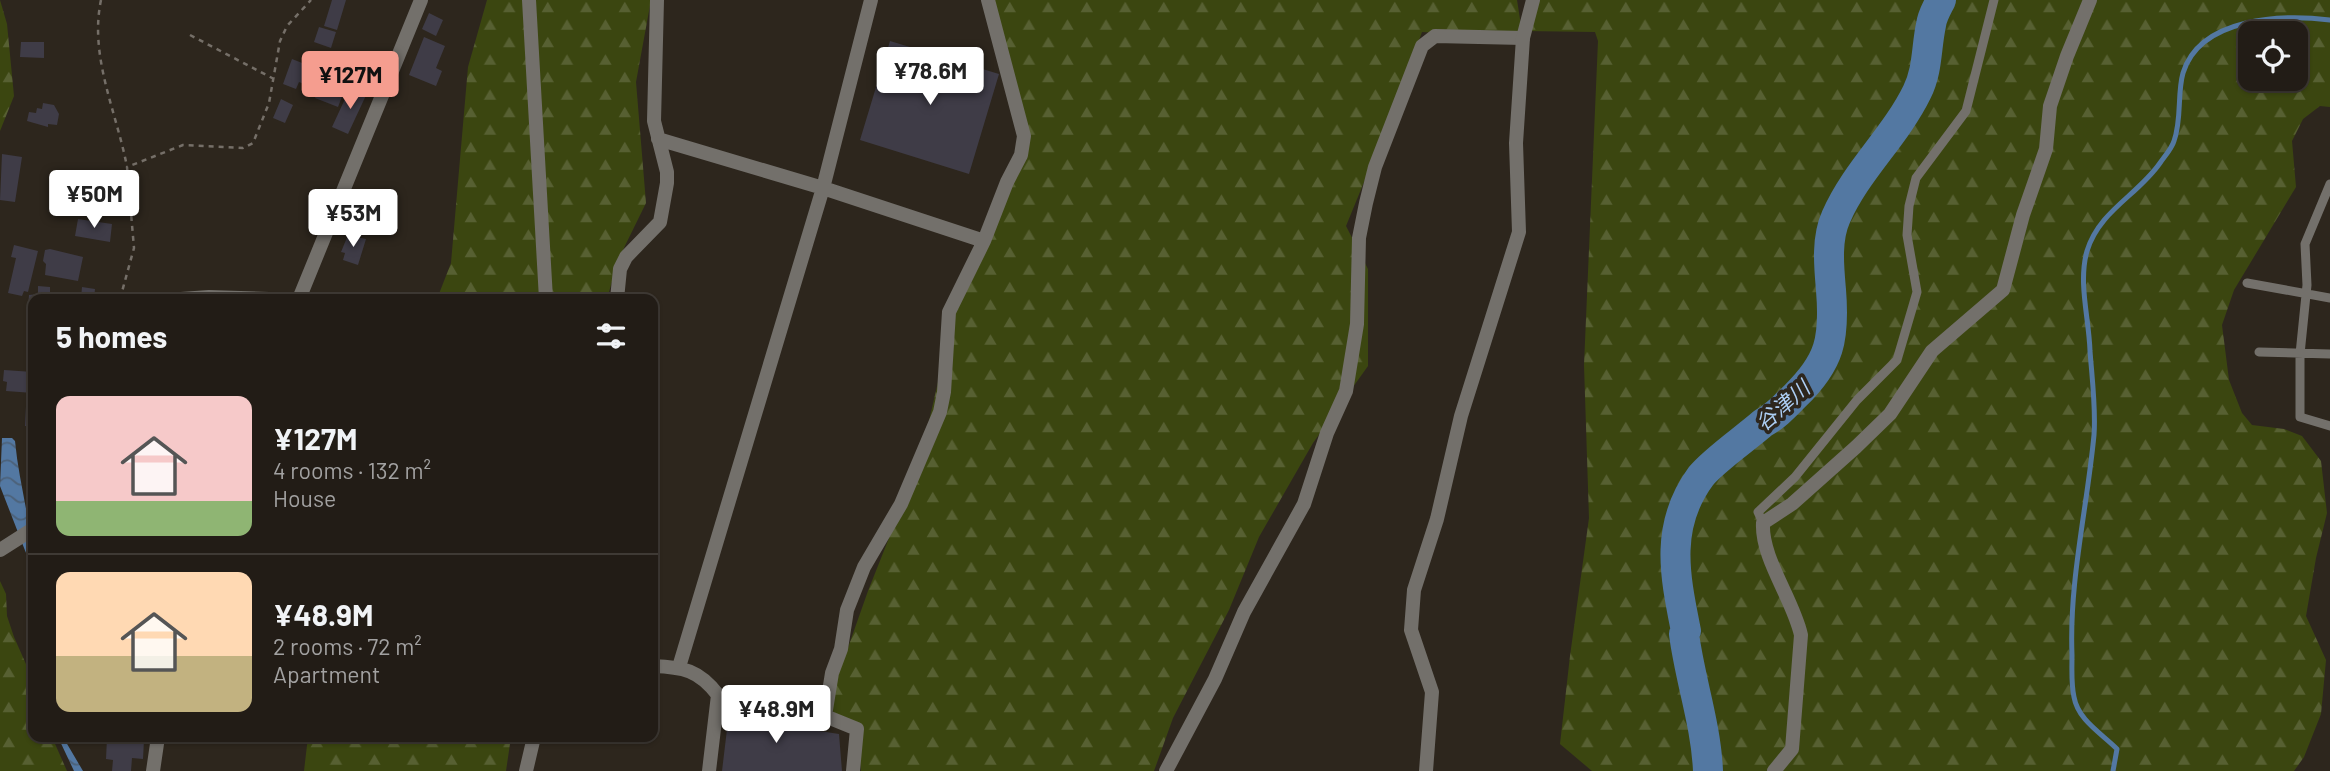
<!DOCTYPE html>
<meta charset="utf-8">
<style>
body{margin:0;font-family:Barlow,"Noto Sans JP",sans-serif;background:#2a251f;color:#f1f3f6;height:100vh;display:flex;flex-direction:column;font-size:26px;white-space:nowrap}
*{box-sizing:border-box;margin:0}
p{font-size:23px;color:#a2a1a1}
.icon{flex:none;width:38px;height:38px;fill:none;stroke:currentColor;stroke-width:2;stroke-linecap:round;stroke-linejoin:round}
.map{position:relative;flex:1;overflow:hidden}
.sheet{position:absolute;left:28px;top:294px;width:630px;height:448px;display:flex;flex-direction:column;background:#221c16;border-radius:14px;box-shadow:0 2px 5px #0004,0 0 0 2px #3f3a35}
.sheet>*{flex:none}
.buttons{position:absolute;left:2238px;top:21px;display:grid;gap:14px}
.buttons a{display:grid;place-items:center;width:70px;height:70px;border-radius:14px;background:#221c16;box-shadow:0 2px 5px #0004,0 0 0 2px #3f3a35;font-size:35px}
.price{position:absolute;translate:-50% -60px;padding:0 16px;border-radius:7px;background:#fff;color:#222;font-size:23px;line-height:46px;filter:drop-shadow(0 2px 4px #0008)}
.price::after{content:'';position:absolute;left:50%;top:42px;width:21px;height:16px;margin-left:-10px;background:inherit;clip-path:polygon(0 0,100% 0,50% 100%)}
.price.current{background:#f59d8f;color:#111}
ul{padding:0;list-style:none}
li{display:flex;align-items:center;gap:21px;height:175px;padding:0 28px}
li+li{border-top:2px solid #3f3a35}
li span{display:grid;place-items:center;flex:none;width:196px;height:140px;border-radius:14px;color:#555}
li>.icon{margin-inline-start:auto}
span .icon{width:84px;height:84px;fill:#fffc;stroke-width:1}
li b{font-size:30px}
h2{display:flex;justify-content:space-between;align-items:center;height:84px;padding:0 28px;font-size:30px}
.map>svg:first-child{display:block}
</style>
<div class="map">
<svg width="2330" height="771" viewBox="0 0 2330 771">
<defs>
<pattern id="forest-firs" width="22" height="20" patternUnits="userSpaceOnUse" patternTransform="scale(1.75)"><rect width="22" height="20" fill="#3b4610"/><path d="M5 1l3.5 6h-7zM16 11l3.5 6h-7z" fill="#576032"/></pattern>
<pattern id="water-waves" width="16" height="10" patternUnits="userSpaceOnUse" patternTransform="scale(1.75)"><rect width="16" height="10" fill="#5378a2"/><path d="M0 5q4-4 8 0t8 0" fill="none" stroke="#4c627a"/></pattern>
</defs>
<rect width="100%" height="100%" fill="#2d261d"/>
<path fill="url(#forest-firs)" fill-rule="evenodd" d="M0 0 7 24 14 96 0 131Z
M487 0H651L636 82 646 203 618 260 607 299H437L451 263 468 67Z
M988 0H1517L1523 38 1422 32 1396 104 1346 226 1368 269V366L1313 443 1259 537 1229 610 1173 718 1154 771H861L857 729 827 707 868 591 920 460 953 317 1024 156Z
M1532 0H2330V107L2320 106 2303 119 2292 141 2296 187 2234 290 2222 325 2229 380 2242 413 2252 425 2284 429 2302 436 2321 461 2327 513 2316 558 2306 616 2326 660 2321 714 2304 757 2294 771H1592L1560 744 1570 656 1589 518 1584 365 1598 41 1595 32 1525 31ZM2250 33H2296V79H2250Z
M0 581 6 594 7 616 14 637 33 680V737H52L67 771H0Z
M308 737H511L506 771H304Z"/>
<path fill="url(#water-waves)" d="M2 438H12L15 441C19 485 33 527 33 571L0 486Z
M58 737H63L83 771H74Z"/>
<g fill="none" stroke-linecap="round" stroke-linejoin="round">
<path stroke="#5378a2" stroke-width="5" d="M2113 771 2117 749C2101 733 2078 720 2074 697 2071 684 2072 669 2072 655 2069 581 2087 509 2094 435 2096 408 2092 378 2090 351 2089 318 2078 283 2087 251 2099 211 2138 195 2160 163 2165 156 2172 148 2174 141 2182 119 2177 94 2183 73 2200 17 2283 14 2330 20"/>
<path stroke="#5378a2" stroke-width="30" d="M1708 771C1706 724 1690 680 1684 634L1686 631C1675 576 1664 526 1701 476 1714 460 1746 438 1763 423 1776 416 1785 406 1795 396 1830 362 1835 339 1831 290 1829 267 1826 239 1836 217 1856 171 1895 137 1917 92 1928 70 1926 48 1931 25 1932 16 1937 8 1941 0"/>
</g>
<path fill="#3f3c47" d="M332 0H346L337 30 324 26Z
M429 13 443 20 436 36 422 29Z
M319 27 336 32 331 48 314 42Z
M424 37 445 46 436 68 442 71 436 86 409 75Z
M890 41 999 74 969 174 860 140Z
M21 42H44V58L20 57Z
M292 59 348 81 338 107 315 98 318 90 299 82 296 89 283 84Z
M358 86 368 91 348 134 332 127 345 99 348 100 352 98Z
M281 99 293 105 285 123 273 118Z
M43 103 54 105 59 114 57 125 48 124V127L27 121 29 112 36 113 37 108 42 109Z
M2 154 22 157 15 202 0 200Z
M78 219 112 224 110 242 75 236Z
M348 235 366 239 358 265 343 260 345 253 341 252Z
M14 245 38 251 28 292 24 291 22 296 8 293 16 258 11 257Z
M50 249 83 257 78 281 45 275 46 264 43 261 45 250Z
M38 286 50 287V299H33V307H28L29 295 38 294Z
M82 287 95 289 94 299 81 298Z
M4 370 33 372V393L6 391 7 382 3 381Z
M26 406 33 407V426H25Z
M30 440 33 441V459L27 458Z
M33 465V487H32L28 466Z
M731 696 758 703 756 721 839 734 842 771H722Z
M107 738 144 740 143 759 132 758 131 771H112L113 760 106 759Z"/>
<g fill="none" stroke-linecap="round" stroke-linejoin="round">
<path stroke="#756f68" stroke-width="2.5" stroke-dasharray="5 5" stroke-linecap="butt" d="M101 0C89 57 117 113 127 167
M190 35 274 79
M120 299 134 248 127 167 183 145 243 148 253 143 269 103 280 41 287 26 311 0"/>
<path stroke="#73706b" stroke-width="9" d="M2330 184 2305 244 2307 285 2300 354V417L2330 426
M2247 283 2330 298
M2259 352 2330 354
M1763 523 1758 512 1795 477 1857 400 1897 360 1917 292 1907 235 1909 206 1916 178 1966 111 1994 0"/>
<path stroke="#73706b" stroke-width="14" d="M658 139 823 188 984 241
M181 299 209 297 269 299
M617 299 620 269 626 257 660 222 667 183V172L654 121 657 0
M0 550 33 529
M653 666C683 667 699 670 718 695L709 771
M679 667 823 188 871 0
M853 771 857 729 825 716 832 673 841 649 847 610 864 567 901 504 940 412 944 392 949 312 984 241 1007 182 1021 155 1024 136 988 0
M1166 771 1215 679 1244 612 1304 504 1327 433 1346 391 1357 324 1359 238 1366 203 1375 167 1422 46 1435 36 1523 38
M1774 771 1792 749 1801 635C1793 599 1761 558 1763 523L1792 504 1856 447 1890 414 1932 351 2003 290 2023 215 2046 149 2050 106 2067 56 2090 0"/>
<path stroke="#73706b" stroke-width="14" d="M529 0 546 299
M299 299 421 0
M153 771 158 737
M526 771 534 737
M1426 771 1432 692 1411 630 1414 590 1437 519 1461 416 1519 232 1516 143 1523 38 1533 0"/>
</g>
<g text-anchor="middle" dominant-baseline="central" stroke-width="7" stroke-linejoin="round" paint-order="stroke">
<g font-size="21" font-style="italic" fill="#adcef4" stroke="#2d261d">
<text transform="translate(1782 405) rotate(-41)">谷津川</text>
</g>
</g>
</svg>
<div class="buttons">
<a><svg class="icon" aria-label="locate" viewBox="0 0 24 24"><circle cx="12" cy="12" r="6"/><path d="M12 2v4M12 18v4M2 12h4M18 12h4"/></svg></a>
</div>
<b class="price" style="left:930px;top:107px">¥78.6M</b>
<b class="price current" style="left:350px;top:111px">¥127M</b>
<b class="price" style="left:94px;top:230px">¥50M</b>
<b class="price" style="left:353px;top:249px">¥53M</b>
<b class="price" style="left:776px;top:745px">¥48.9M</b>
<section class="sheet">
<h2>5 homes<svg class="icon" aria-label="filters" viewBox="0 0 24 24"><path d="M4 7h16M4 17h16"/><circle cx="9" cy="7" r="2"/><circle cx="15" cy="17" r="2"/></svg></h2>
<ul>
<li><span style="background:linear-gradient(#f6c9c9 75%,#8fb573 0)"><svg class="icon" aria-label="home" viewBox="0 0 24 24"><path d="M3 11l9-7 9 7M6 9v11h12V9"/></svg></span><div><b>¥127M</b><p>4 rooms · 132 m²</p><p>House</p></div></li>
<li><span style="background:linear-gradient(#ffd9b3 60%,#c2b280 0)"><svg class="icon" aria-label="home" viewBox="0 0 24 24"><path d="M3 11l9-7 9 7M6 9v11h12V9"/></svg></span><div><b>¥48.9M</b><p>2 rooms · 72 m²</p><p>Apartment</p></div></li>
</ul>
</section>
</div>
